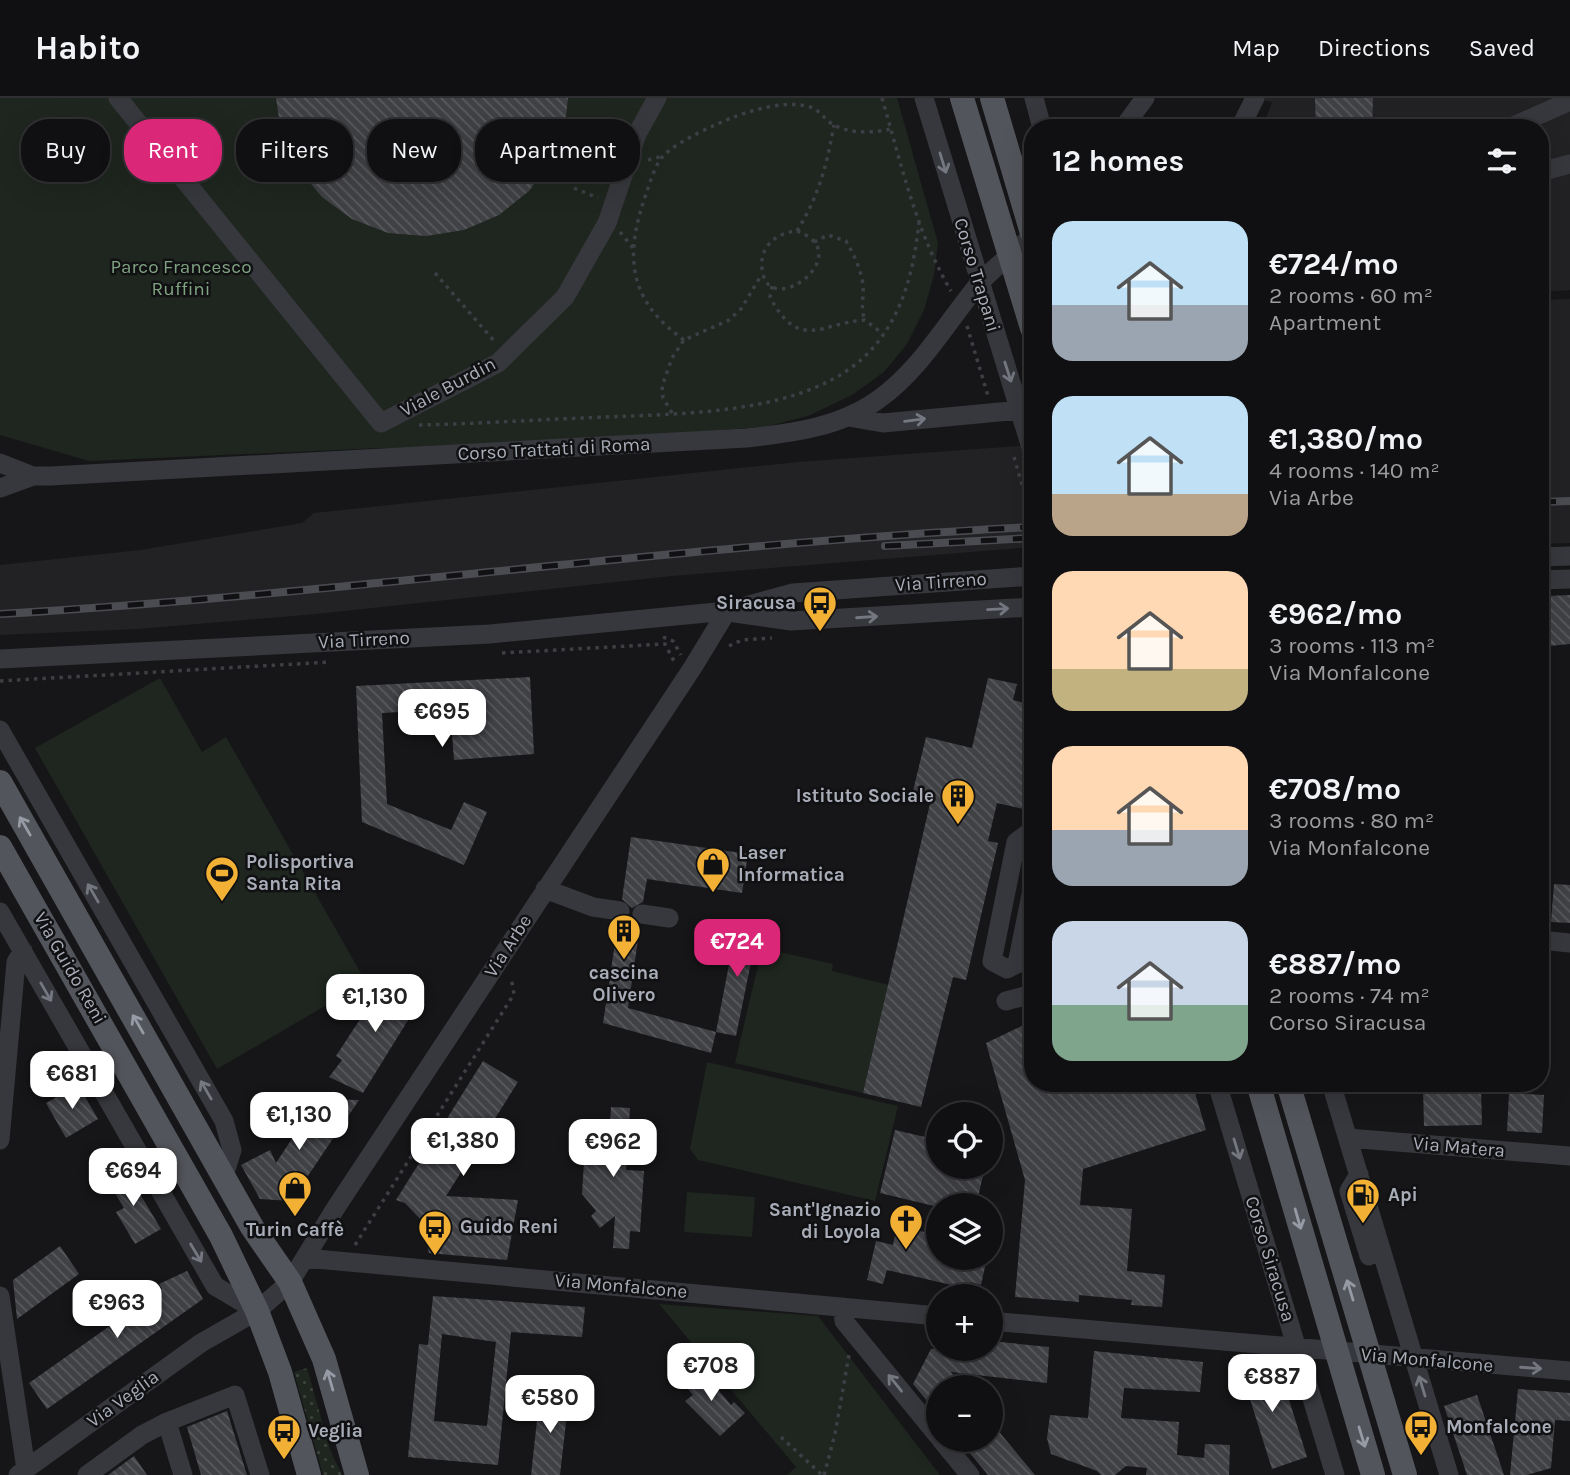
<!DOCTYPE html>
<meta charset="utf-8">
<style>
body{margin:0;font-family:Karla,sans-serif;background:#1e1e20;color:#f1f3f6;height:100vh;display:flex;flex-direction:column;font-size:26px;white-space:nowrap}
*{box-sizing:border-box;margin:0}
p{font-size:23px;color:#9c9d9f}
.icon{flex:none;width:38px;height:38px;fill:none;stroke:currentColor;stroke-width:2;stroke-linecap:round;stroke-linejoin:round}
.map{position:relative;flex:1;overflow:hidden}
.panel{position:absolute;left:1024px;top:21px;width:525px;height:973px;display:flex;flex-direction:column;background:#101012;border-radius:28px;box-shadow:0 7px 28px #0002,0 0 0 2px #303032}
.panel>*{flex:none}
.hud{position:absolute;left:21px;top:21px;width:665px;height:63px;display:flex;gap:14px}
.buttons{position:absolute;left:926px;top:1004px;display:grid;gap:14px}
.buttons a{display:grid;place-items:center;width:77px;height:77px;border-radius:50%;background:#101012;box-shadow:0 7px 28px #0002,0 0 0 2px #303032;font-size:35px}
.price{position:absolute;translate:-50% -60px;padding:0 16px;border-radius:14px;background:#fff;color:#222;font-size:23px;line-height:46px;filter:drop-shadow(0 2px 4px #0008)}
.price::after{content:'';position:absolute;left:50%;top:42px;width:21px;height:16px;margin-left:-10px;background:inherit;clip-path:polygon(0 0,100% 0,50% 100%)}
.price.selected{background:#db2777;color:#fff}
ul{padding:0;list-style:none}
li{display:flex;align-items:center;gap:21px;height:175px;padding:0 28px}
li span{display:grid;place-items:center;flex:none;width:196px;height:140px;border-radius:21px;color:#555}
li>.icon{margin-inline-start:auto}
span .icon{width:84px;height:84px;fill:#fffc;stroke-width:1}
li b{font-size:30px}
h2{display:flex;justify-content:space-between;align-items:center;height:84px;padding:0 28px;font-size:30px}
.pill{padding:0 24px;border-radius:28px;background:#101012;box-shadow:0 7px 28px #0002,0 0 0 2px #303032;font-size:24px;line-height:63px}
.pill.selected{background:#db2777;color:#fff}
header{display:flex;align-items:center;gap:42px;box-sizing:border-box;height:98px;padding:0 35px;background:#101012;border-bottom:2px solid #303032}
header strong{font-size:33px}
nav{display:flex;gap:38px;margin-inline-start:auto;font-size:24px}
.map>svg:first-child{display:block}
</style>
<header>
<strong>Habito</strong>
<nav><a>Map</a><a>Directions</a><a>Saved</a></nav>
</header>
<div class="map">
<svg width="1570" height="1377" viewBox="0 0 1570 1377">
<defs>
<pattern id="grass-dots" width="8" height="8" patternUnits="userSpaceOnUse" patternTransform="scale(1.75)"><rect width="8" height="8" fill="#1e261f"/><path d="M2 2h.1M6 6h.1" fill="none" stroke="#3c433d" stroke-width="1.8" stroke-linecap="round"/></pattern>
<pattern id="building-back-hatch" width="6" height="6" patternUnits="userSpaceOnUse" patternTransform="scale(1.75)"><rect width="6" height="6" fill="#404145"/><path d="M-1 5l2 2M0 0l6 6M5-1l2 2" fill="none" stroke="#595a5e"/></pattern>
</defs>
<rect width="100%" height="100%" fill="#161618"/>
<path fill="#222225" d="M1249 0H1570V192L1540 194V30H1262L1272 4Z
M1570 201V445L1540 446V202Z
M1032 347V449L672 478 316 516 138 531 0 537V467L140 452 302 425 314 415 798 364Z"/>
<path fill="url(#grass-dots)" d="M307 1270 330 1352 342 1377H323L294 1274Z"/>
<path fill="#1e261f" d="M0 0H897L938 145 934 177 924 212 907 246 884 274 852 297 808 318 765 329 460 351 380 350 89 363 0 337Z
M160 580 202 654 226 639 366 884 217 971 35 650Z
M762 850 833 866 832 873 889 887 863 995 735 965Z
M707 964 898 1008 875 1103 698 1062 690 1051Z
M687 1094 755 1099 752 1139 684 1134Z
M659 1206 818 1218 940 1377H787L796 1369Z"/>
<path fill="url(#building-back-hatch)" fill-rule="evenodd" d="M276 0H568L565 26 551 62 529 93 499 117 464 132 426 138 388 135 352 121 322 99 297 69 281 34Z
M1315 0H1373L1372 30H1316Z
M1570 497V546L1549 548 1547 498Z
M530 579 534 656 454 662 450 611 382 615 387 706 451 732 464 704 487 714 464 767 362 724 356 588Z
M988 580 1017 586 1013 602 1032 607V713L997 705 988 743 998 745 966 882 953 879 921 1009 863 995 932 697 913 693 926 639 972 650Z
M631 739 748 756 742 795 647 781 643 804 632 810 622 801Z
M1554 786 1570 787V825L1551 824Z
M630 819 640 828 628 910 716 934 711 955 603 925 618 825Z
M737 825 758 830 736 938 716 934Z
M399 881 414 889 418 906 363 995 329 979 342 962 336 958 385 883Z
M1032 923V985H1192L1206 1032 1083 1071 1080 1107 1132 1111 1127 1173 1165 1177 1162 1209 1131 1207 1132 1202 1079 1197V1204L1015 1199 1025 1082 986 945Z
M483 963 518 984 446 1098 518 1102 507 1162 429 1155 421 1122 405 1105 396 1102Z
M78 987 98 1021 66 1040 46 1005Z
M1448 989 1481 990 1482 1027 1424 1028 1423 990Z
M1509 995 1544 997 1542 1035 1507 1033Z
M318 1001 359 1002 291 1103 260 1101 241 1067 270 1052 276 1065Z
M611 1009 630 1010 626 1072 644 1073 640 1134 630 1133 629 1151 613 1150 615 1118 600 1130 591 1118 596 1113 582 1096 585 1047 590 1048 591 1028 610 1029Z
M895 1032 938 1042V1069H985L976 1108H934L880 1095Z
M125 1071 161 1131 135 1146 116 1114 124 1110 107 1082Z
M897 1128 938 1137V1160H987L981 1187 971 1184 969 1191 887 1172 883 1186 867 1182 876 1143 893 1147Z
M60 1148 79 1176 17 1221 13 1182Z
M187 1173 203 1201 47 1311 29 1285 162 1191 159 1186Z
M433 1198 585 1209 582 1239 511 1234 498 1367 408 1359 419 1246 428 1247ZM442 1236 496 1244 487 1328 434 1323Z
M990 1243 1049 1249 1047 1285 951 1274 963 1290H938V1316L913 1286 931 1251H990Z
M1094 1253 1203 1264 1200 1294 1124 1290 1121 1320 1179 1324 1177 1357 1204 1360 1205 1346 1230 1347 1229 1377H1146L1147 1370 1126 1368 1115 1377H1101L1097 1373 1051 1356 1047 1340 1050 1317 1088 1320Z
M1239 1267 1279 1270 1307 1359 1272 1371 1249 1298 1238 1297Z
M699 1269 731 1307 734 1304 745 1315 720 1338 685 1303 693 1297 682 1284Z
M1518 1291 1570 1295V1323L1555 1322 1551 1370 1527 1377H1510Z
M540 1295 569 1298 560 1377H531Z
M1477 1297 1504 1377H1467L1444 1308Z
M227 1313 247 1377H201L187 1329Z
M990 1323 1035 1377H988L959 1342H990Z
M134 1358 147 1377H108Z"/>
<g fill="none" stroke-linecap="round" stroke-linejoin="round">
<path stroke="#3d3f44" stroke-width="3.5" stroke-dasharray="3.5 5" stroke-linecap="butt" d="M882 0C901 65 916 134 951 193
M648 62 663 58
M574 90 598 100
M797 133C858 155 773 220 763 176 757 151 774 135 797 133Z
M797 133C819 98 827 66 834 27
M620 134 634 151
M814 144 828 137 846 143C854 157 861 171 863 187 864 200 860 210 865 222
M435 175 495 244
M772 188 770 199C799 254 821 225 865 222L883 236
M967 228 988 298
M684 242C628 202 624 159 646 96 650 85 655 66 664 57 678 43 716 26 734 19 755 11 791 1 813 10 821 14 826 23 834 27 851 36 873 35 891 31
M672 315 663 300 662 288 672 260 684 242 729 222 741 211 762 176
M419 327C474 326 529 322 584 320 670 315 809 321 872 251 904 215 914 170 919 124
M1014 359 1032 421
M663 539 673 543 681 557
M729 548 742 542 772 540
M502 555 665 546 675 565
M0 583 330 564
M355 1147 514 896 511 879
M781 1339 822 1377
M824 1377 835 1336 849 1257"/>
<path stroke="#37383d" stroke-width="19" d="M118 0 381 325 498 265 565 199 607 125 637 36 657 0
M924 0 1032 353
M1034 0 1042 30
M1123 30 1145 0
M1240 30 1255 0
M1509 30 1570 3
M1540 74 1570 66
M848 319 883 325 1020 312
M0 365 33 378H51L747 340C793 335 841 329 879 301 919 273 946 226 977 188 993 170 1014 154 1032 138
M0 390 33 378
M1540 459 1570 458
M1540 482 1570 481
M735 515 791 523 1032 509
M0 561 490 536 727 513 793 495 1032 478
M0 632 224 1023 232 1052 224 1078
M1032 732 1016 744 992 863 1007 871 1017 866 1032 792
M545 791 593 809 620 813
M0 814 215 1188 257 1213
M642 816 669 820
M1540 842 1570 845
M1006 903 1032 896
M1217 985 1335 1377
M1331 985 1449 1377
M1348 1040 1570 1058
M0 1042 16 864 23 853
M1359 1076 1349 1093 1369 1158
M305 1160 938 1218
M0 1198 26 1371
M843 1209 844 1223 938 1338
M990 1223 1570 1273
M941 1342 970 1377
M18 1377 201 1245 257 1213 290 1184 335 1111 693 569 727 513
M87 1377 142 1337 167 1324
M183 1377 167 1324 235 1297 260 1377"/>
<path stroke="#53555c" stroke-width="24" d="M962 0 1032 230
M992 0 1032 135
M0 684 252 1129 290 1184 324 1261 357 1377
M0 749 221 1138 257 1213 280 1274 309 1377
M1258 985 1373 1377
M1288 985 1405 1377"/>
<g stroke="#4a4c52" stroke-width="8">
<path id="rail" d="M1540 404 1570 403
M885 448 1032 440
M0 516C345 496 687 446 1032 429"/>
</g>
<use href="#rail" stroke="#111113" stroke-width="5" stroke-dasharray="16" stroke-linecap="butt"/>
</g>
<defs><path id="oneway-shaft" d="M-6 0H5M1.5-3L5.5 0L1.5 3" fill="none" stroke-width="1.6" stroke-linecap="round" stroke-linejoin="round" transform="scale(1.75)"/></defs>
<g stroke="#757881">
<use href="#oneway-shaft" transform="translate(943 65) rotate(73)"/>
<use href="#oneway-shaft" transform="translate(1008 274) rotate(72)"/>
<use href="#oneway-shaft" transform="translate(915 322) rotate(-7)"/>
<use href="#oneway-shaft" transform="translate(998 511) rotate(-3)"/>
<use href="#oneway-shaft" transform="translate(867 519) rotate(-4)"/>
<use href="#oneway-shaft" transform="translate(93 795) rotate(-120)"/>
<use href="#oneway-shaft" transform="translate(46 894) rotate(60)"/>
<use href="#oneway-shaft" transform="translate(206 992) rotate(-120)"/>
<use href="#oneway-shaft" transform="translate(1237 1051) rotate(73)"/>
<use href="#oneway-shaft" transform="translate(196 1155) rotate(59)"/>
<use href="#oneway-shaft" transform="translate(1531 1270) rotate(4)"/>
<use href="#oneway-shaft" transform="translate(895 1285) rotate(-129)"/>
<use href="#oneway-shaft" transform="translate(1422 1288) rotate(-107)"/>
</g>
<g stroke="#979ba6">
<use href="#oneway-shaft" transform="translate(25 728) rotate(-120)"/>
<use href="#oneway-shaft" transform="translate(138 926) rotate(-120)"/>
<use href="#oneway-shaft" transform="translate(1298 1121) rotate(74)"/>
<use href="#oneway-shaft" transform="translate(1350 1192) rotate(-107)"/>
<use href="#oneway-shaft" transform="translate(330 1282) rotate(-106)"/>
<use href="#oneway-shaft" transform="translate(1362 1339) rotate(73)"/>
</g>
<defs>
<g id="bus-pin" transform="scale(1.75)"><path d="M0 17L-7.5 6A9.5 9.5 0 1 1 7.5 6Z" fill="#f2b134" stroke="#111113"/><path d="M-5-6H5V4H4V6H2V4H-2V6H-4V4H-5ZM-3.5-4V0h7V-4ZM-3.5 1.2v1.5H-2V1.2ZM2 1.2v1.5H3.5V1.2Z" fill="#111"/></g>
<g id="building-pin" transform="scale(1.75)"><path d="M0 17L-7.5 6A9.5 9.5 0 1 1 7.5 6Z" fill="#f2b134" stroke="#111113"/><path d="M-4-6H4V6H1V3H-1V6H-4ZM-2.5-4.3h1.7v1.8h-1.7ZM.8-4.3h1.7v1.8H.8ZM-2.5-1h1.7V.8h-1.7ZM.8-1h1.7V.8H.8Z" fill="#111"/></g>
<g id="shop-pin" transform="scale(1.75)"><path d="M0 17L-7.5 6A9.5 9.5 0 1 1 7.5 6Z" fill="#f2b134" stroke="#111113"/><path d="M-5-2.5h2.3a2.7 3.5 0 0 1 5.4 0H5L5.5 6h-11ZM-1.5-2.5h3a1.5 2.3 0 0 0-3 0Z" fill="#111"/></g>
<g id="stadium-pin" transform="scale(1.75)"><path d="M0 17L-7.5 6A9.5 9.5 0 1 1 7.5 6Z" fill="#f2b134" stroke="#111113"/><path d="M0-5a6.5 5 0 1 0 0 10a6.5 5 0 1 0 0-10ZM-3.5-1.8h7v3.6h-7Z" fill="#111"/></g>
<g id="fuel-pin" transform="scale(1.75)"><path d="M0 17L-7.5 6A9.5 9.5 0 1 1 7.5 6Z" fill="#f2b134" stroke="#111113"/><path d="M-5.5-6h7V0h2V4h1.3V-2.5L3-4.5l.8-.8L6-3V5H2.5V1h-1V6h-7ZM-4.2-4.7v3.2H.2V-4.7Z" fill="#111"/></g>
<g id="church-pin" transform="scale(1.75)"><path d="M0 17L-7.5 6A9.5 9.5 0 1 1 7.5 6Z" fill="#f2b134" stroke="#111113"/><path d="M-1.2-6h2.4v3.5h3.3v2.4h-3.3V6h-2.4V-.1h-3.3v-2.4h3.3Z" fill="#111"/></g>
</defs>
<g fill-rule="evenodd">
<use href="#bus-pin" x="820" y="505"/>
<use href="#building-pin" x="958" y="698"/>
<use href="#shop-pin" x="713" y="766"/>
<use href="#stadium-pin" x="222" y="775"/>
<use href="#building-pin" x="624" y="833"/>
<use href="#shop-pin" x="295" y="1090"/>
<use href="#fuel-pin" x="1363" y="1097"/>
<use href="#church-pin" x="906" y="1123"/>
<use href="#bus-pin" x="435" y="1129"/>
<use href="#bus-pin" x="1421" y="1329"/>
<use href="#bus-pin" x="284" y="1333"/>
</g>
<g text-anchor="middle" dominant-baseline="central" stroke-width="5" stroke-linejoin="round" paint-order="stroke">
<g font-size="19" fill="#7fa381" stroke="#111113">
<text x="181" y="169">Parco Francesco<tspan x="181" dy="22">Ruffini</tspan></text>
</g>
<g font-size="19" fill="#a8adb8" stroke="#111113">
<text transform="translate(977 177) rotate(73)">Corso Trapani</text>
<text transform="translate(448 289) rotate(-28)">Viale Burdin</text>
<text transform="translate(554 351) rotate(-3)">Corso Trattati di Roma</text>
<text transform="translate(941 484) rotate(-4)">Via Tirreno</text>
<text transform="translate(364 542) rotate(-3)">Via Tirreno</text>
<text transform="translate(508 848) rotate(-57)">Via Arbe</text>
<text transform="translate(70 870) rotate(60)">Via Guido Reni</text>
<text transform="translate(1459 1049) rotate(5)">Via Matera</text>
<text transform="translate(1270 1161) rotate(73)">Corso Siracusa</text>
<text transform="translate(621 1188) rotate(5)">Via Monfalcone</text>
<text transform="translate(1427 1262) rotate(5)">Via Monfalcone</text>
<text transform="translate(123 1301) rotate(-36)">Via Veglia</text>
</g>
<g font-size="19" font-weight="bold" fill="#a8adb8" stroke="#111113" text-anchor="start">
<text x="796" y="505" text-anchor="end">Siracusa</text>
<text x="934" y="698" text-anchor="end">Istituto Sociale</text>
<text x="738" y="755">Laser<tspan x="738" dy="22">Informatica</tspan></text>
<text x="246" y="764">Polisportiva<tspan x="246" dy="22">Santa Rita</tspan></text>
<text x="624" y="875" text-anchor="middle">cascina<tspan x="624" dy="22">Olivero</tspan></text>
<text x="1388" y="1097">Api</text>
<text x="881" y="1112" text-anchor="end">Sant'Ignazio<tspan x="881" dy="22">di Loyola</tspan></text>
<text x="460" y="1129">Guido Reni</text>
<text x="295" y="1132" text-anchor="middle">Turin Caffè</text>
<text x="1446" y="1329">Monfalcone</text>
<text x="308" y="1333">Veglia</text>
</g>
</g>
</svg>
<div class="buttons">
<a><svg class="icon" aria-label="locate" viewBox="0 0 24 24"><circle cx="12" cy="12" r="6"/><path d="M12 2v4M12 18v4M2 12h4M18 12h4"/></svg></a>
<a><svg class="icon" aria-label="layers" viewBox="0 0 24 24"><path d="M12 4l9 5-9 5-9-5zM3 14l9 5 9-5"/></svg></a>
<a>+</a>
<a>−</a>
</div>
<b class="price" style="left:442px;top:651px">€695</b>
<b class="price selected" style="left:737px;top:881px">€724</b>
<b class="price" style="left:375px;top:936px">€1,130</b>
<b class="price" style="left:72px;top:1013px">€681</b>
<b class="price" style="left:299px;top:1054px">€1,130</b>
<b class="price" style="left:463px;top:1080px">€1,380</b>
<b class="price" style="left:613px;top:1081px">€962</b>
<b class="price" style="left:133px;top:1110px">€694</b>
<b class="price" style="left:117px;top:1242px">€963</b>
<b class="price" style="left:711px;top:1305px">€708</b>
<b class="price" style="left:1272px;top:1316px">€887</b>
<b class="price" style="left:550px;top:1337px">€580</b>
<div class="hud">
<a class="pill">Buy</a>
<a class="pill selected">Rent</a>
<a class="pill">Filters</a>
<a class="pill">New</a>
<a class="pill">Apartment</a>
</div>
<section class="panel">
<h2>12 homes<svg class="icon" aria-label="filters" viewBox="0 0 24 24"><path d="M4 7h16M4 17h16"/><circle cx="9" cy="7" r="2"/><circle cx="15" cy="17" r="2"/></svg></h2>
<ul>
<li><span style="background:linear-gradient(#bfe0f5 60%,#9aa5b1 0)"><svg class="icon" aria-label="home" viewBox="0 0 24 24"><path d="M3 11l9-7 9 7M6 9v11h12V9"/></svg></span><div><b>€724/mo</b><p>2 rooms · 60 m²</p><p>Apartment</p></div></li>
<li><span style="background:linear-gradient(#bfe0f5 70%,#b9a48a 0)"><svg class="icon" aria-label="home" viewBox="0 0 24 24"><path d="M3 11l9-7 9 7M6 9v11h12V9"/></svg></span><div><b>€1,380/mo</b><p>4 rooms · 140 m²</p><p>Via Arbe</p></div></li>
<li><span style="background:linear-gradient(#ffd9b3 70%,#c2b280 0)"><svg class="icon" aria-label="home" viewBox="0 0 24 24"><path d="M3 11l9-7 9 7M6 9v11h12V9"/></svg></span><div><b>€962/mo</b><p>3 rooms · 113 m²</p><p>Via Monfalcone</p></div></li>
<li><span style="background:linear-gradient(#ffd9b3 60%,#9aa5b1 0)"><svg class="icon" aria-label="home" viewBox="0 0 24 24"><path d="M3 11l9-7 9 7M6 9v11h12V9"/></svg></span><div><b>€708/mo</b><p>3 rooms · 80 m²</p><p>Via Monfalcone</p></div></li>
<li><span style="background:linear-gradient(#c9d6e8 60%,#7fa58c 0)"><svg class="icon" aria-label="home" viewBox="0 0 24 24"><path d="M3 11l9-7 9 7M6 9v11h12V9"/></svg></span><div><b>€887/mo</b><p>2 rooms · 74 m²</p><p>Corso Siracusa</p></div></li>
</ul>
</section>
</div>
